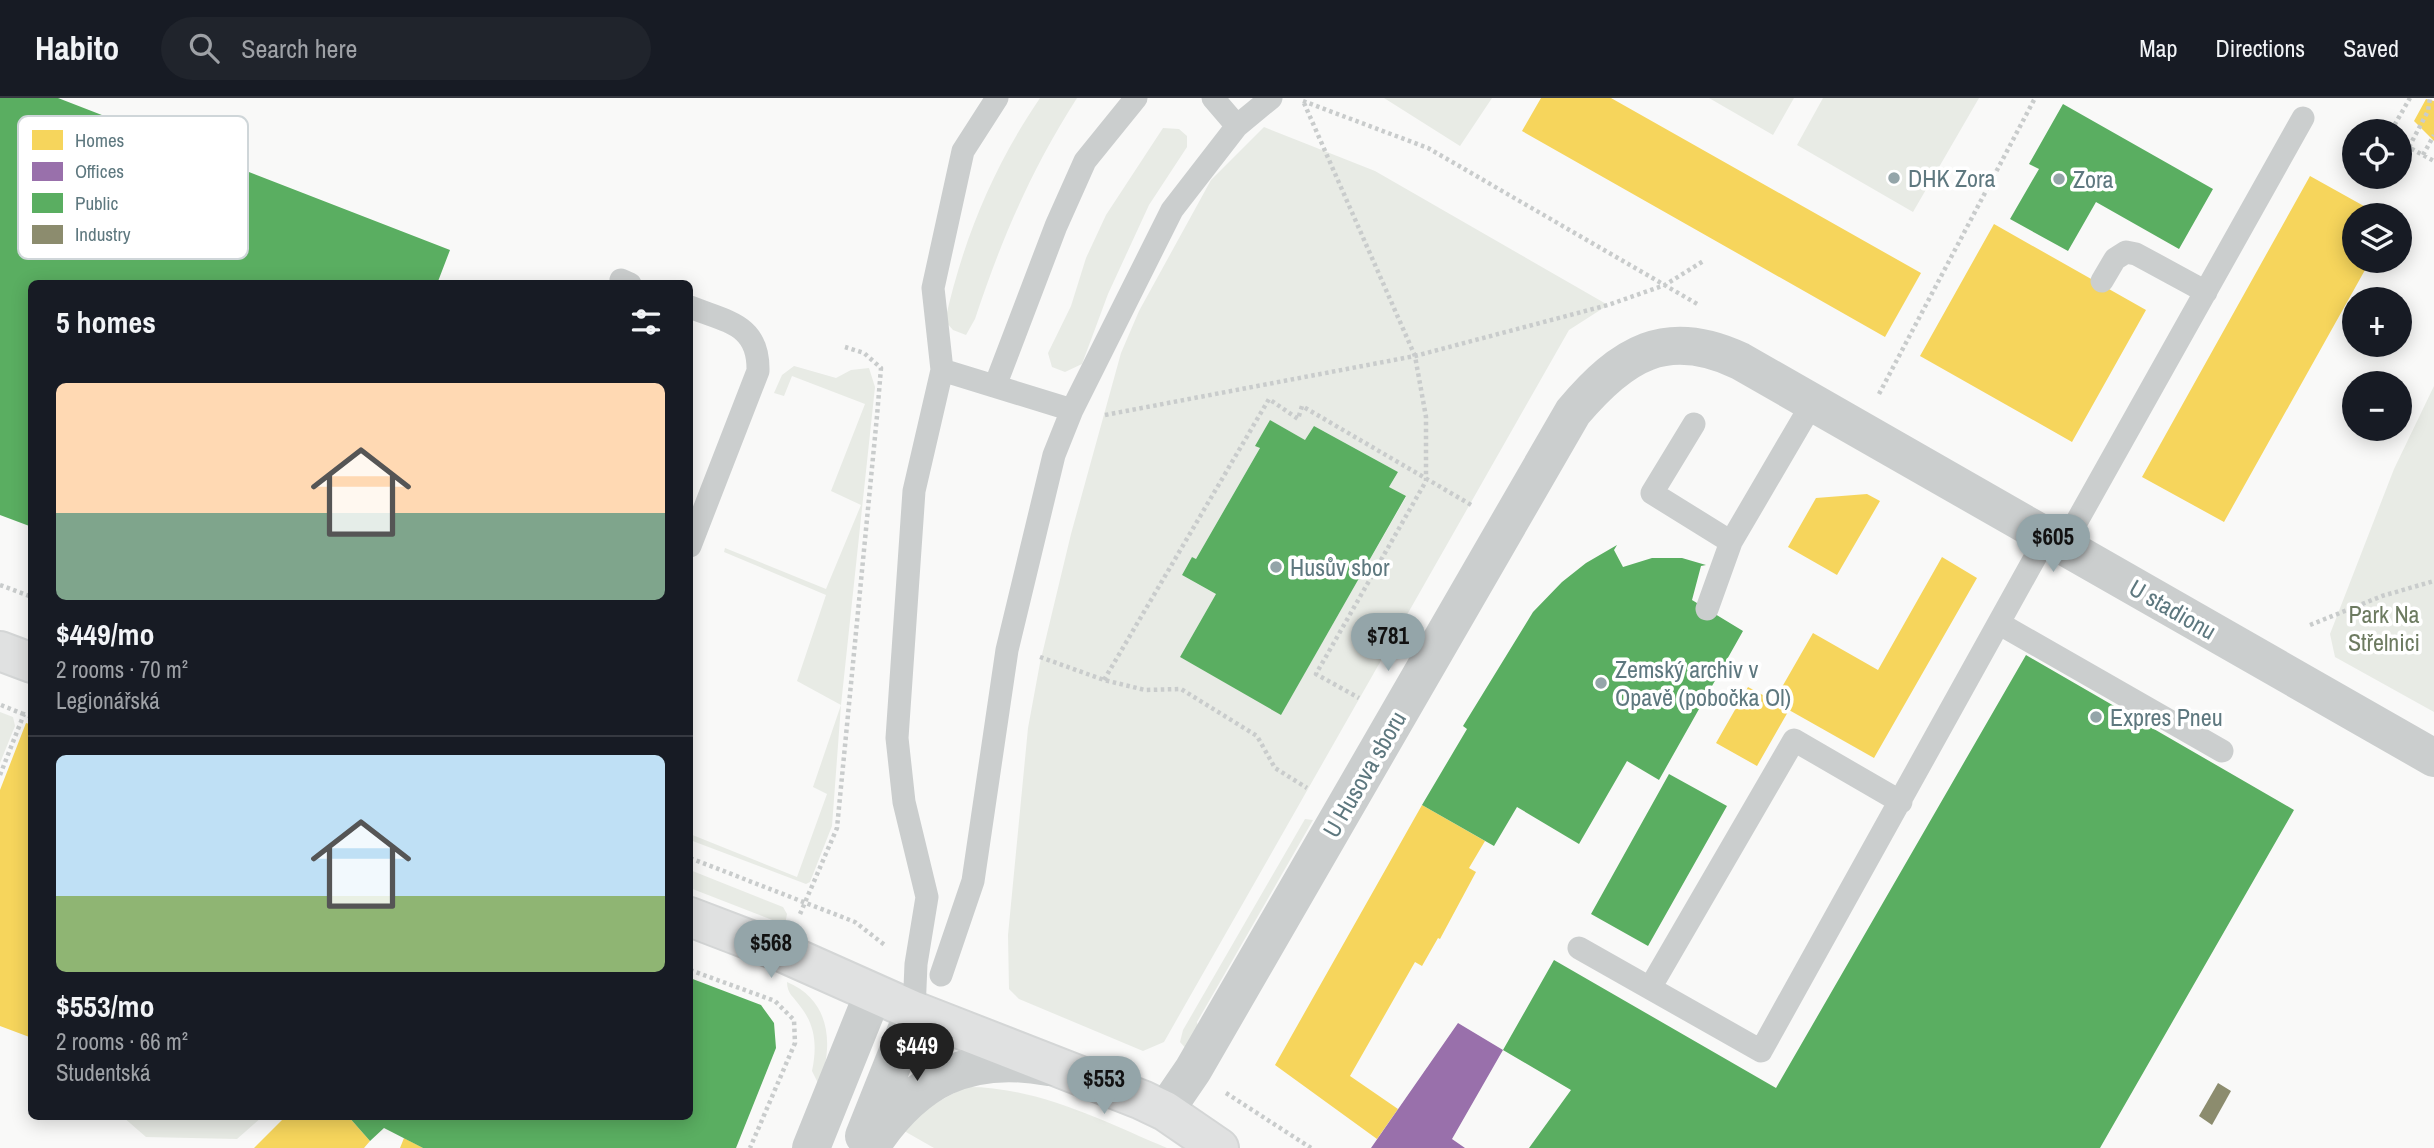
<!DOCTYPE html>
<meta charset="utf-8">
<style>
body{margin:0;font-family:"Archivo Narrow",sans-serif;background:#20242c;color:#f1f3f6;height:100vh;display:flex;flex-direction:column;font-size:26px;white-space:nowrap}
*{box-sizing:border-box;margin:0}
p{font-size:23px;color:#9ea1a6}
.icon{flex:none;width:38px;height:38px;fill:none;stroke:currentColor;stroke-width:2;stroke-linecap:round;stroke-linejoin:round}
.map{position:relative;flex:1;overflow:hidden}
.side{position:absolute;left:28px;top:182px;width:665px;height:840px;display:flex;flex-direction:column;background:#171b24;border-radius:10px;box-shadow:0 4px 18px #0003}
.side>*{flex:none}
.buttons{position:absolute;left:2342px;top:21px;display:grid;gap:14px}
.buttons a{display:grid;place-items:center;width:70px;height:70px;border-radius:50%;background:#171b24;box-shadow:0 4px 18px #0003;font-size:35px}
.price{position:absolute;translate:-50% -60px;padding:0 16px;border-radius:24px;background:#94a5a9;color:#111;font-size:23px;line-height:46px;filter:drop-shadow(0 2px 4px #0008)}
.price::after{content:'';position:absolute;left:50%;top:42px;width:21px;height:16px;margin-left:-10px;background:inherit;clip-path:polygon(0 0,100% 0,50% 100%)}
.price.selected{background:#222;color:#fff}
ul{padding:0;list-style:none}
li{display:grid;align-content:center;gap:14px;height:371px;padding:0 28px}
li+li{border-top:2px solid #363941}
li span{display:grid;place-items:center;height:217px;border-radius:10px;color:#555}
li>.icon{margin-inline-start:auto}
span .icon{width:126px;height:126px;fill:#fffc;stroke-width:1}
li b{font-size:30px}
h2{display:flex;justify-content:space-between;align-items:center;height:84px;padding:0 28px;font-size:30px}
header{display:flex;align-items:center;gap:42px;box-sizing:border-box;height:98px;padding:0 35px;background:#171b24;border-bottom:2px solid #363941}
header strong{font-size:33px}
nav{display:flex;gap:38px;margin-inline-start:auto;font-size:24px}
.search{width:490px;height:63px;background:#20242c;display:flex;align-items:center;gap:18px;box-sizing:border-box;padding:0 24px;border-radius:38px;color:#9ea1a6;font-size:26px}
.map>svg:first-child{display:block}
</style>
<header>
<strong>Habito</strong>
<div class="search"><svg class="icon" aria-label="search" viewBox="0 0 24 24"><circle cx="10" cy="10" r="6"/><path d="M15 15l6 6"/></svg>Search here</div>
<nav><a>Map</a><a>Directions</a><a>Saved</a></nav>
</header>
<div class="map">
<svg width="2434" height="1050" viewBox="0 0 2434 1050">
<rect width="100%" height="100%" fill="#f9f9f8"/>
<path fill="#e8ebe5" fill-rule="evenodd" d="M1040 0H1077C1032 70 1001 142 975 221L966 237 953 232 945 223C963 142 993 69 1040 0Z
M1384 0H1492L1460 48Z
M1709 0H1794L1773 37Z
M1823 0H1979L1913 114 1797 47Z
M1264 29 1375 73 1608 207 1569 232 1164 944 1143 953 1019 901 1009 891 1008 837 1028 630 1040 565 1071 436 1121 255 1139 213 1211 82ZM1270 322 1305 342 1314 328 1398 374 1389 389 1406 399 1281 616 1180 559 1216 496 1182 477 1192 459 1196 461 1260 350 1256 347Z
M1163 30 1179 31 1187 38V49L1149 107 1108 196 1082 266 1065 274 1052 269 1048 255 1071 208 1086 160 1106 117Z
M794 268 836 280 851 272 869 270 875 289 841 607 832 728 810 784 806 786 690 742V736L797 779 827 696 813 689 841 607 797 583 826 497 724 454 725 450 826 491 861 407 831 393 865 306 792 278 784 298 774 295 782 277Z
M2434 288V614L2335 559 2330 536 2394 371Z
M0 614 13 619 15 628 0 665Z
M1305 721 1313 722 1197 924 1199 934 1189 954 1180 944 1183 932Z
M690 772 783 809 787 816 785 827 690 790Z
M787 884C831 902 834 948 819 987L812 973C817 949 816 928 800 908 794 899 787 896 787 884Z
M965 989C1036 988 1103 1023 1167 1050H934L899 1030 907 1021Z
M123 1019H262L237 1041 146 1039Z"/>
<path fill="#f6d55c" d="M1541 0H1611L1921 175 1885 239 1522 33Z
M2426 1 2434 3V43L2414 23Z
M2310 78 2380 117H2354V163H2370L2224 424 2142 379Z
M1994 126 2146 212 2072 344 1920 258Z
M1867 396 1880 403 1837 477 1788 449 1816 400Z
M1942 459 1977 480 1874 660 1789 612 1757 668 1716 645 1748 589 1774 603 1813 535 1878 572Z
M26 625 32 627V940L0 928V692Z
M1422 707 1485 743 1469 770 1476 774 1440 841 1438 840 1422 868 1415 864 1350 978 1398 1011 1377 1041 1275 967Z
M286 1018H348L370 1043 364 1050H254Z
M404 1040 423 1050H400Z"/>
<path fill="#9970ab" d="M1458 925 1503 952 1452 1041 1465 1050H1371Z"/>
<path fill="#5aae61" d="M0 0H58L450 152 437 186H32V429L0 417Z
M2063 6 2213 91 2179 151 2096 104 2068 153 2010 121 2039 71 2029 66Z
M1270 322 1305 342 1314 328 1398 374 1389 389 1406 398 1281 617 1180 559 1216 496 1182 477 1192 459 1196 461 1260 350 1255 348Z
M1617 447 1614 452 1623 469 1652 460H1682L1706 467 1701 468 1692 502 1743 533 1659 682 1627 663 1579 746 1517 709 1494 748 1422 707 1467 631 1463 628 1533 514 1562 484 1586 465Z
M2026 557 2294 712 2100 1050H1529L1571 992 1503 952 1554 862 1776 990Z
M1669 676 1727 708 1648 848 1591 816Z
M690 880 761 907 774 925 776 950 736 1050H423L384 1030 370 1043 348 1018H690Z"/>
<path fill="#8c8c6e" d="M2218 985 2231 993 2212 1027 2199 1018Z"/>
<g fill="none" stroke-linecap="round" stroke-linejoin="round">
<g stroke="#d4d6d6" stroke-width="42">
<path id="secondary" d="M0 553 32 565
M690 819 784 855 914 913 1142 1002 1165 1013 1219 1050"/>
</g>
<path stroke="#c9cccc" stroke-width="4.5" stroke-dasharray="3.5 3.5" stroke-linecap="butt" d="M1303 3 1428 50 1699 207
M1304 5 1415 258 1426 319V383L1316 576 1359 600
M2391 33 2410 0
M2399 44 2434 63
M2409 49 2428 13 2430 0
M2423 57 2434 37
M1879 296 2035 0
M1105 317 1415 258 1608 207 1665 187 1705 162
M0 487 32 499
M2310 527 2382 498 2434 483
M1040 559 1104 582 1145 592 1181 591 1257 638 1275 670 1307 690
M1104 582 1269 301 1298 321 1302 308 1473 408
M1 607 23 616
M0 677 24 616 32 619
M690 760 855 824 886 848
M800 816 837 730 877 318 881 270 864 255 845 249
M690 872 775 903 794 922 795 945 750 1050
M1226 995 1311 1050"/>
<path stroke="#cbcece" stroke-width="23" d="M1213 0 1237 28
M621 182 630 186
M2102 183 2115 161 2126 154 2136 156 2206 194
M690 209C727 224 759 226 758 273L690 448
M942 272 1072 312
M995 288 1056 128 1085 63 1136 0
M1694 326 1652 395 1731 444
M2063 448 2303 20
M1707 511 1731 444 1813 304
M2000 526 2222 653
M1579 850 1761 953 2047 438
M941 877 973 783 1007 552 1054 357 1072 312 1172 112 1237 28 1271 0
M1650 890 1794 642 1901 704
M914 913 916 866 927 799 904 704 897 640 914 393 942 272 933 190 963 53 997 0"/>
<path stroke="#cbcece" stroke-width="38" d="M1165 1013 1193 972 1573 314C1622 256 1666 228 1740 263L2434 660"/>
<path stroke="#cbcece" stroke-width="38" d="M864 1038 914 913
M811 1050 873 896
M870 1050C914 982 967 954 1049 969"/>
<use href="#secondary" stroke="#e0e1e1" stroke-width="38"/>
</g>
<g fill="#94a5a9" stroke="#fff" stroke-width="2.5">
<circle cx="1894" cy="80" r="7"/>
<circle cx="2059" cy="81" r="7"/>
<circle cx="1276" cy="469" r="7"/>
<circle cx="1601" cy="585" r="7"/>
<circle cx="2096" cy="619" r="7"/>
</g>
<g text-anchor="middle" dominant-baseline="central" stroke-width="7" stroke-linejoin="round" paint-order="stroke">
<g font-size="24" fill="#5e787f" stroke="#fff" text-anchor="start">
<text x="1908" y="80">DHK Zora</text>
<text x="2073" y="81">Zora</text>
<text x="1290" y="469">Husův sbor</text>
<text x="1615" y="571">Zemský archiv v<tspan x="1615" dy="28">Opavě (pobočka Ol)</tspan></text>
<text x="2110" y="619">Expres Pneu</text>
</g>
<g font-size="24" fill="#5e787f" stroke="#fff">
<text transform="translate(2173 511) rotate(30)">U stadionu</text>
<text transform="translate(1364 676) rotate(-60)">U Husova sboru</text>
</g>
<g font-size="24" fill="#6d7b61" stroke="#fff">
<text x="2384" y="516">Park Na<tspan x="2384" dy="28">Střelnici</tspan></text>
</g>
</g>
<rect x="18" y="18" width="230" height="143" rx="10" fill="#fff" stroke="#cfd6d9" stroke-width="2"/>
<rect x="32" y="32" width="31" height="20" fill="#f6d55c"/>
<rect x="32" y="64" width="31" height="19" fill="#9970ab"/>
<rect x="32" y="95" width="31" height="20" fill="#5aae61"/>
<rect x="32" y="127" width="31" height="19" fill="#8c8c6e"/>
<g font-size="19" fill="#5e787f">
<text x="75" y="49">Homes</text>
<text x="75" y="80">Offices</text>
<text x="75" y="112">Public</text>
<text x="75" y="143">Industry</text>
</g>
</svg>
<div class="buttons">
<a><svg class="icon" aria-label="locate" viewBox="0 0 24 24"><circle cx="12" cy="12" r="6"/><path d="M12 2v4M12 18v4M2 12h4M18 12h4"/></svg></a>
<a><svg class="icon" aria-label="layers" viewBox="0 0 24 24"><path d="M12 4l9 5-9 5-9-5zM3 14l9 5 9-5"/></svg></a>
<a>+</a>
<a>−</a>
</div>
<b class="price" style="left:2053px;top:476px">$605</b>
<b class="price" style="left:1388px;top:575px">$781</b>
<b class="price" style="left:771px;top:882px">$568</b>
<b class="price selected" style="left:917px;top:985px">$449</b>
<b class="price" style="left:1104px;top:1018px">$553</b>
<section class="side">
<h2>5 homes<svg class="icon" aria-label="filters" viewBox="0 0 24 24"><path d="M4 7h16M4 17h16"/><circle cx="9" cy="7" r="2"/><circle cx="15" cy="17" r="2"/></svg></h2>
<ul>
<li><span style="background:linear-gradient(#ffd9b3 60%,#7fa58c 0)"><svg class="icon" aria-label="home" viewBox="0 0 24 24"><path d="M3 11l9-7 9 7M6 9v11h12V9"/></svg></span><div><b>$449/mo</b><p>2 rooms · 70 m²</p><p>Legionářská</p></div></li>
<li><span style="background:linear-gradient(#bfe0f5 65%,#8fb573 0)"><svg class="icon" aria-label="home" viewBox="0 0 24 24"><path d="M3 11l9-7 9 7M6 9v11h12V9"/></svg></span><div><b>$553/mo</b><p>2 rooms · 66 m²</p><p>Studentská</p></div></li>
</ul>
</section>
</div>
